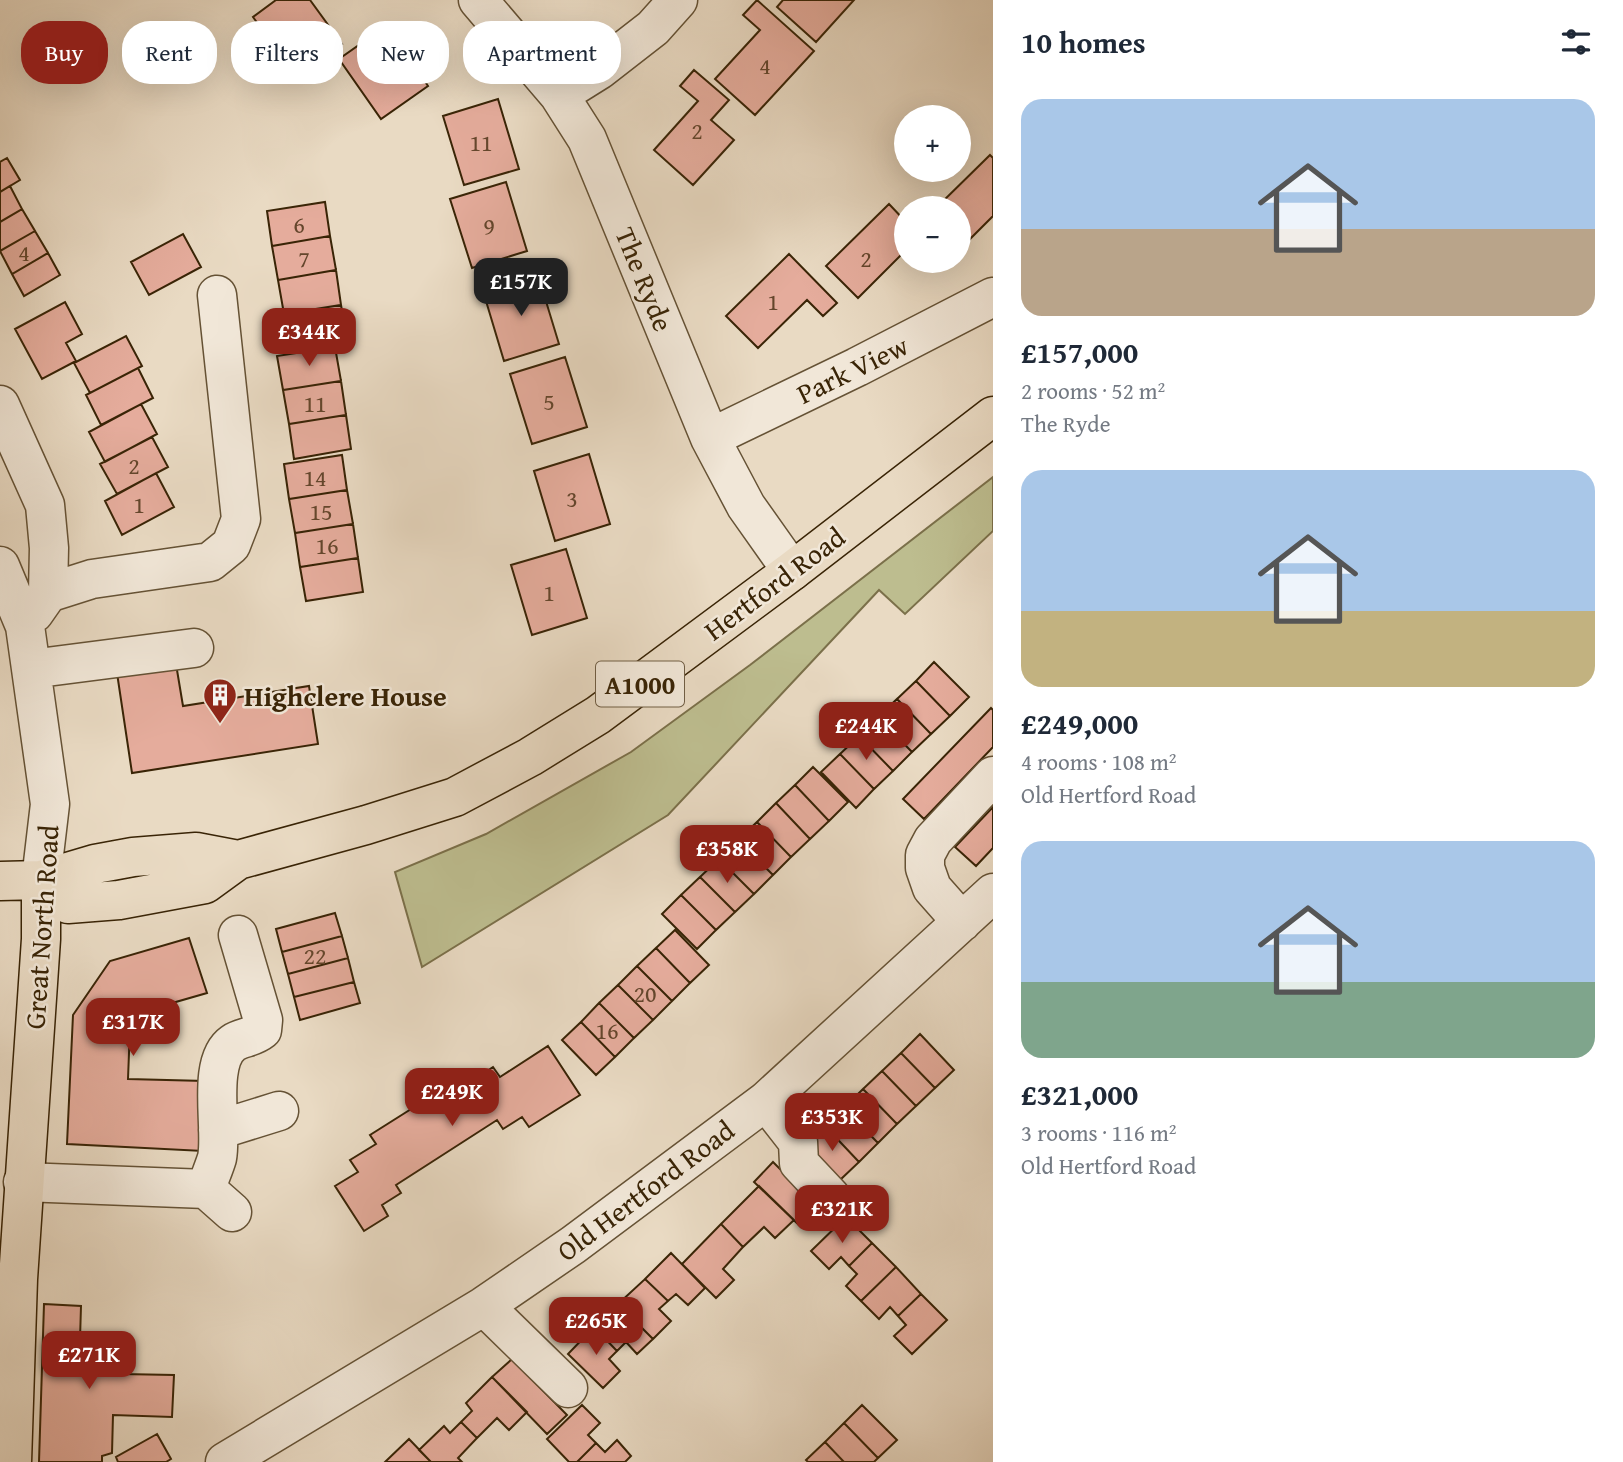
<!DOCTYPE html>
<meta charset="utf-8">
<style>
body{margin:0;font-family:"Gentium Book Plus",serif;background:#f2f2f3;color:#1f2937;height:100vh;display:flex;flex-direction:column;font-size:26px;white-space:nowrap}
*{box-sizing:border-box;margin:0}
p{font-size:23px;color:#747a83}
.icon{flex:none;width:38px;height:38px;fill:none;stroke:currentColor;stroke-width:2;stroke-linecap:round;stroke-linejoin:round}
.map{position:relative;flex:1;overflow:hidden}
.drawer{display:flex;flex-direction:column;background:#fff;width:630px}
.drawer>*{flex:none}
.top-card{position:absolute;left:21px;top:21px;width:665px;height:63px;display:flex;gap:14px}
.controls{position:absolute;left:894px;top:105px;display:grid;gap:14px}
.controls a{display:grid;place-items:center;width:77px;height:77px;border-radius:50%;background:#fff;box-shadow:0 7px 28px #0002;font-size:35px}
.price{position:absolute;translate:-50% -60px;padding:0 16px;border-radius:14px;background:#8f2418;color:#fff;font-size:23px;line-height:46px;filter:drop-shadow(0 2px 4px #0008)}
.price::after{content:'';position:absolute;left:50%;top:42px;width:21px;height:16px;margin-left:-10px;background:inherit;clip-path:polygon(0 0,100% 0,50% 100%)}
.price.on{background:#222;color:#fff}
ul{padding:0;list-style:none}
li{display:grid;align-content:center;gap:14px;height:371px;padding:0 28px}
li span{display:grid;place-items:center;height:217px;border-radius:21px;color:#555}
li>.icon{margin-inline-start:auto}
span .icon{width:126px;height:126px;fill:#fffc;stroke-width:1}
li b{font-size:30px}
h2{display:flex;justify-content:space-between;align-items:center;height:84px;padding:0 28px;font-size:30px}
.tag{padding:0 24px;border-radius:28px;background:#fff;box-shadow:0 7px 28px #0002;font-size:24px;line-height:63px}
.tag.on{background:#8f2418;color:#fff}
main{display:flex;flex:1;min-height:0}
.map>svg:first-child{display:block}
</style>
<main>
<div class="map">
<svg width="993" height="1462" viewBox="0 0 993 1462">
<rect width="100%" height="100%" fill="#e9dac3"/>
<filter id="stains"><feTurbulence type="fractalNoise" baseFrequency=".00286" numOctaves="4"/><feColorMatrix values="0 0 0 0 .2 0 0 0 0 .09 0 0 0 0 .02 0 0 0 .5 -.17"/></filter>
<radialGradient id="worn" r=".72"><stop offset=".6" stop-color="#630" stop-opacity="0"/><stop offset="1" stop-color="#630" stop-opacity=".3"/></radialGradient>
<path fill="#bdbd8f" stroke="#7b704a" stroke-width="2" d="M993 477V531L905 614 879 590 668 815 422 967 395 872 486 834 631 752 750 665Z"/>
<path fill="#e5ac9c" stroke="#392406" stroke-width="2" d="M276 0H310L342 44 316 62 300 40 280 54 253 17Z
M757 0 814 51 755 115 715 79 760 30 743 15Z
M783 0H854L816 42 777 7Z
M386 26 428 86 381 119 339 59Z
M694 70 729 100 711 120 734 140 693 185 654 150 698 101 680 86Z
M498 99 519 169 464 185 443 116Z
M990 155 993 158V216L959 250V208H936Z
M7 158 20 180 0 192V162Z
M506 182 527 251 472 268 450 199Z
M10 186 22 209 0 222V192Z
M325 202 330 236 272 246 267 211Z
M889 204 906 222V250L858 298 826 266Z
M22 209 35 231 0 251V222Z
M35 231 48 253 12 274 0 251Z
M183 234 201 267 149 295 131 262Z
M330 236 336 270 278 280 272 246Z
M48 253 60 275 24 296 12 274Z
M789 254 837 303 823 316 807 300 758 348 726 316Z
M336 270 341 305 284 314 278 280Z
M538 275 559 344 504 361 483 291Z
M65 302 82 334 66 343 76 361 42 379 15 329Z
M341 305 347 339 289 348 284 314Z
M126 336 142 366 90 393 74 363Z
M335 347 341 381 283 390 277 356Z
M565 357 587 427 532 444 510 374Z
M138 368 153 398 101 425 86 395Z
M341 381 346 415 289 424 283 390Z
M141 404 157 434 105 462 89 432Z
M346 415 351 449 294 459 289 424Z
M152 437 168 467 117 494 100 464Z
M589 454 610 524 555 541 534 471Z
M342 455 347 490 289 499 284 464Z
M156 473 174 507 122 535 105 501Z
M347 490 353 524 295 533 289 499Z
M353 524 358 558 300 567 295 533Z
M566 549 587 618 532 635 511 565Z
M358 558 363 592 306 601 300 567Z
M934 662 969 697 950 716 916 681Z
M176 664 183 706 309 686 318 744 132 773 117 673Z
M916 681 950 716 931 734 897 699Z
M897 699 931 734 912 752 878 717Z
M991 708 993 710V747L924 819 903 799Z
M878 717 912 752 893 771 859 736Z
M859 736 893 771 874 789 840 754Z
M840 754 874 789 856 808 821 772Z
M813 767 848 802 829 821 795 785Z
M795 785 829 821 810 839 776 803Z
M776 803 810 839 791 857 757 822Z
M993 807V848L976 866 955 847Z
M757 822 791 857 773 875 738 840Z
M738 840 773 875 754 894 719 859Z
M719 859 754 894 735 912 700 877Z
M700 877 735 912 716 930 681 895Z
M681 895 716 930 697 949 662 914Z
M335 913 342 936 282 952 276 929Z
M675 930 709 965 690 983 656 948Z
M342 936 348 958 288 974 282 952Z
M189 938 207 993 148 1010 130 1027 128 1079 205 1081 203 1151 67 1144 73 1015 110 961Z
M656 948 690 983 672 1001 637 966Z
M348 958 354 982 294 997 288 974Z
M637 966 672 1001 653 1020 618 985Z
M354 982 360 1003 300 1020 294 997Z
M618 985 653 1020 634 1038 599 1003Z
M599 1003 634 1038 615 1057 581 1022Z
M581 1022 615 1057 596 1075 562 1040Z
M920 1034 954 1070 935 1088 901 1053Z
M548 1046 580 1095 529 1127 522 1117 503 1129 497 1120 396 1185 401 1193 382 1205 388 1216 364 1231 335 1186 358 1172 350 1160 376 1144 370 1135 465 1075 470 1082 493 1067 500 1077Z
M901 1053 935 1088 916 1106 882 1071Z
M882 1071 916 1106 897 1124 863 1089Z
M863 1089 897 1124 878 1143 844 1108Z
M844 1108 878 1143 859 1162 825 1126Z
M825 1126 859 1162 840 1180 806 1145Z
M773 1162 819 1208 801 1227 754 1182Z
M759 1186 794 1220 775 1238 764 1227 743 1247 721 1224Z
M846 1217 872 1243 849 1266 841 1257 829 1269 811 1251Z
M721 1224 743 1247 723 1269 734 1280 716 1298 682 1264Z
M872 1243 896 1267 861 1301 846 1286 857 1274 849 1266Z
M671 1253 705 1288 688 1305 676 1294 668 1301 645 1279Z
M896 1267 921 1294 898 1316 890 1307 879 1319 861 1301Z
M645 1279 668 1301 659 1309 671 1321 653 1339 618 1304Z
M921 1294 947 1320 912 1354 894 1336 906 1325 898 1316Z
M44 1304 81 1306 80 1339 123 1340 122 1374 174 1375 172 1417 113 1415 112 1453 102 1456V1462H39Z
M618 1304 653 1339 637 1354 626 1342 617 1351 594 1327Z
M594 1327 617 1351 609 1359 620 1371 603 1388 568 1354Z
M512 1359 567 1415 547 1434 492 1377Z
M492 1377 527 1412 509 1430 497 1418 477 1438 461 1422 472 1411 466 1403Z
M582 1405 600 1423 588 1435 596 1443 577 1462H569L547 1439Z
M862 1405 897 1440 878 1458 844 1423Z
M461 1422 477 1438 458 1458 462 1462H431L419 1450 444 1426 450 1433Z
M844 1423 878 1458 874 1462H844L825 1442Z
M157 1434 171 1459 166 1462H118L116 1457Z
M409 1439 431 1462H385Z
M617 1440 631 1456 625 1462H577L596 1443 605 1452Z
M825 1442 844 1462H808L806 1460Z"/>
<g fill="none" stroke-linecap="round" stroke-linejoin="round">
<g stroke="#655235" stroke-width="41">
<path id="minor" d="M478 0 559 95 587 139 710 438 746 506 792 571
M559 95 599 70 653 28 678 0
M0 405 45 505 49 548 48 593 34 613
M710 438 857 367 993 297
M0 566 25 626 50 804 41 880
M48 593 92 579 210 562 231 545 241 519 217 295
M31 669 194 648
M962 922 932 888 925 868V855L933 840 993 776
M766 1101 798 1142 799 1163 831 1197
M218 1130 279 1111
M23 1182 206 1189 232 1212
M206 1189C209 1179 214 1168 217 1158 223 1129 206 1062 233 1043 242 1037 252 1038 262 1030L263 1020 238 935
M484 1306 568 1388
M225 1462 484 1306 573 1245 766 1101 993 893"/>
</g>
<g stroke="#392406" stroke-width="41">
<path id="major" d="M41 880 68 904 119 900 205 884 238 860 366 825 455 797 530 757 598 715 792 571 993 416
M0 881 41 880 95 864 133 857 196 852 238 860
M12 1462 18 1279 41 939V880"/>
</g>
<use href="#minor" stroke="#f1e7d8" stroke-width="38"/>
<use href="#major" stroke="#e9dac3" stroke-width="38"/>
</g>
<defs>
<g id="building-pin" transform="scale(1.75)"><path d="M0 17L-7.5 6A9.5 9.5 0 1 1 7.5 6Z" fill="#8f2418" stroke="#f1e7d8"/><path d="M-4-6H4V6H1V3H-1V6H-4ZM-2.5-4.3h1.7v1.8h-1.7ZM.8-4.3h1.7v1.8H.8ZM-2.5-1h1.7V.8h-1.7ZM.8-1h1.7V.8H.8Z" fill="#fff"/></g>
</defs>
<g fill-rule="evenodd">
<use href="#building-pin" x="220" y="695"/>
</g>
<g text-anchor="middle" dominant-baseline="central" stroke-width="5" stroke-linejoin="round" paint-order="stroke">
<g font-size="24" fill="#64462c">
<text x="765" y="65">4</text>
<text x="697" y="130">2</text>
<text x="481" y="142">11</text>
<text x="299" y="224">6</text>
<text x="489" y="225">9</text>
<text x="24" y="252">4</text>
<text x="304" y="258">7</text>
<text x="866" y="258">2</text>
<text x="773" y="301">1</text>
<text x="549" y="401">5</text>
<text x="315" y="403">11</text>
<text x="134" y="465">2</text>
<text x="315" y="477">14</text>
<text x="572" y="498">3</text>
<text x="139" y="504">1</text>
<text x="321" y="511">15</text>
<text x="327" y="545">16</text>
<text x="549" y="592">1</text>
<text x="315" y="955">22</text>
<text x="645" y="993">20</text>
<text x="607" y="1030">16</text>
</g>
<rect fill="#f1e7d8" stroke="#705e45" stroke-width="2" x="596" y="661.5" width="88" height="45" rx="5"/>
<g font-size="26" font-weight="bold" fill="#392406">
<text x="640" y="684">A1000</text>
</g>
<g font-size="28" fill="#392406" stroke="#f1e7d8">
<text transform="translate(645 279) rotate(68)">The Ryde</text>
<text transform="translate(852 369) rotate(-26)">Park View</text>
<text transform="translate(774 583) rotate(-37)">Hertford Road</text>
<text transform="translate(41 927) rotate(-86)">Great North Road</text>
<text transform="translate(645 1190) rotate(-37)">Old Hertford Road</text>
</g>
<g font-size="28" font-weight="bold" fill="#392406" stroke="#f1e7d8" text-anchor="start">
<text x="244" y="695">Highclere House</text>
</g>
</g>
<rect width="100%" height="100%" filter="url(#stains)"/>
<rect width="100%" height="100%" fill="url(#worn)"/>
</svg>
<div class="controls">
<a>+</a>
<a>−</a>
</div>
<b class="price on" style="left:521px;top:318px">£157K</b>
<b class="price" style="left:309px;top:368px">£344K</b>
<b class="price" style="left:866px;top:762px">£244K</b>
<b class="price" style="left:727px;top:885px">£358K</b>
<b class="price" style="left:133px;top:1058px">£317K</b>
<b class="price" style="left:452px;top:1128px">£249K</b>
<b class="price" style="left:832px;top:1153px">£353K</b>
<b class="price" style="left:842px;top:1245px">£321K</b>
<b class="price" style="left:596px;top:1357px">£265K</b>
<b class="price" style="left:89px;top:1391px">£271K</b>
<div class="top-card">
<a class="tag on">Buy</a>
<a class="tag">Rent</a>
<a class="tag">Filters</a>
<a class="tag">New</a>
<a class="tag">Apartment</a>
</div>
</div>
<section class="drawer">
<h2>10 homes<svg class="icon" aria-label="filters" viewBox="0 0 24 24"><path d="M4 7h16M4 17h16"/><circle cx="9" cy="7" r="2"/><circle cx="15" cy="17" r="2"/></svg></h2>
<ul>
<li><span style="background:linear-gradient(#a9c7e8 60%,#b9a48a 0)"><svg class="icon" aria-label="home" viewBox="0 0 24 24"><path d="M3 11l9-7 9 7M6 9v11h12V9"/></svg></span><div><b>£157,000</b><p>2 rooms · 52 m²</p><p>The Ryde</p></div></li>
<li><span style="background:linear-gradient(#a9c7e8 65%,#c2b280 0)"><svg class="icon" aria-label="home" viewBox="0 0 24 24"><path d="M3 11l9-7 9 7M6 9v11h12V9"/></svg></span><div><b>£249,000</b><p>4 rooms · 108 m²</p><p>Old Hertford Road</p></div></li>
<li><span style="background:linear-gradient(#a9c7e8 65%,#7fa58c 0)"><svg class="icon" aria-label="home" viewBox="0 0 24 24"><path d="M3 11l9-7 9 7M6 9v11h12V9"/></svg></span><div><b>£321,000</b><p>3 rooms · 116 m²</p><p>Old Hertford Road</p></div></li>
</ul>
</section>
</main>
